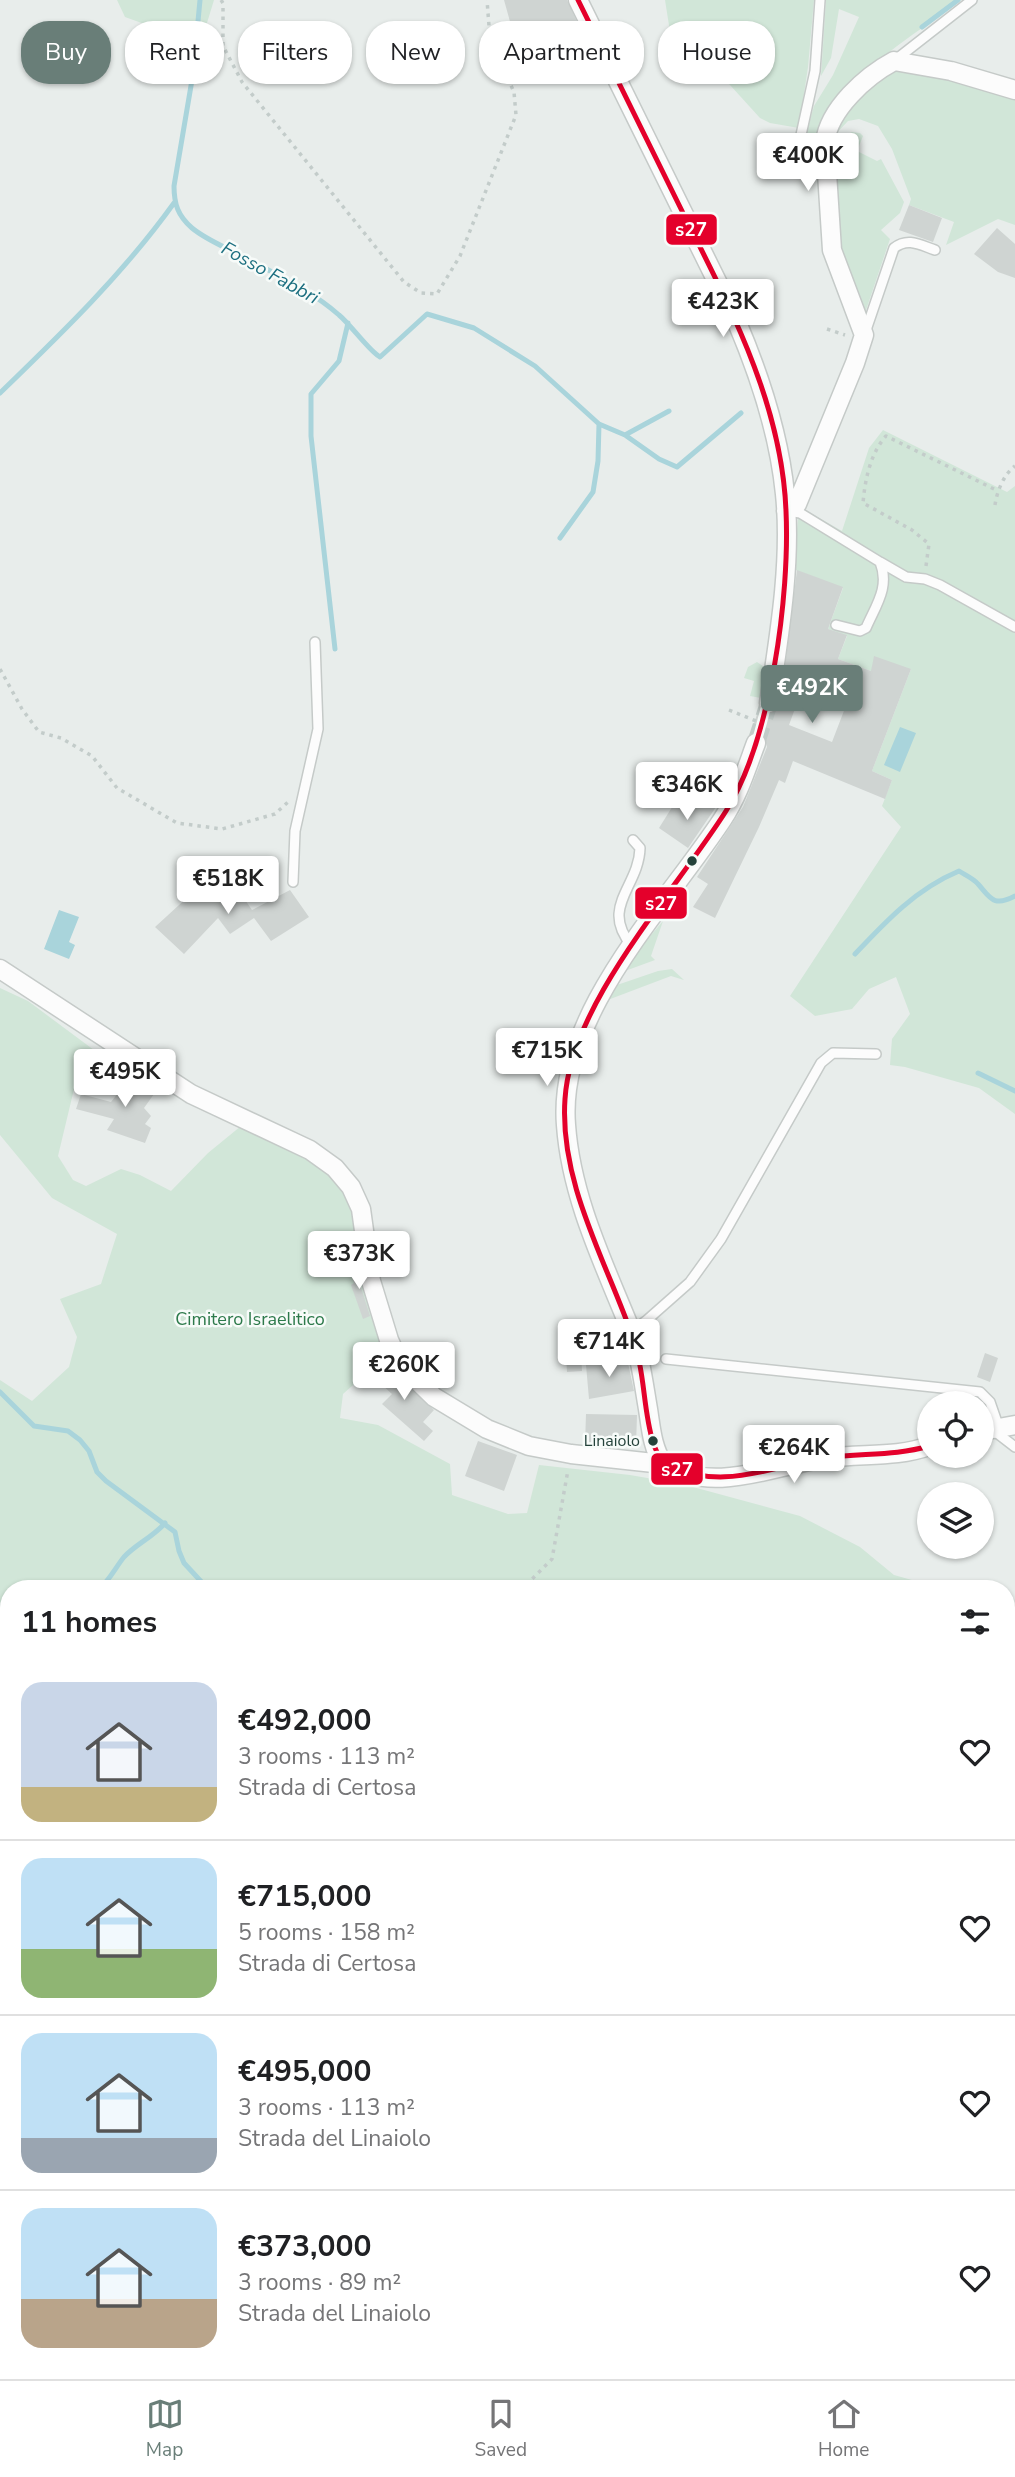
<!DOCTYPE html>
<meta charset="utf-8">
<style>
body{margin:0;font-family:"Nunito Sans",sans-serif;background:#f2f2f2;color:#202124;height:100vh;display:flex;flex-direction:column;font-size:26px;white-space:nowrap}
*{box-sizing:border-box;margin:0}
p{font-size:23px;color:#757577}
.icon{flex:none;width:38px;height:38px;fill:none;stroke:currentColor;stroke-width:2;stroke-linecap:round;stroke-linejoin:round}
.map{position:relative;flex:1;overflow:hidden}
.details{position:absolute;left:0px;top:1580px;width:1015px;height:800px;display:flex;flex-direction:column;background:#fff;border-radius:28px 28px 0 0;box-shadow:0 2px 5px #0004}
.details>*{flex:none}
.hud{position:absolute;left:21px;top:21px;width:973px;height:63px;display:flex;gap:14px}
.tools{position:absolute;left:917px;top:1391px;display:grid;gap:14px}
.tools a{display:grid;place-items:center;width:77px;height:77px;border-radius:50%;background:#fff;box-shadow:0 2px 5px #0004;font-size:35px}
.price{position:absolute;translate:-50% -60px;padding:0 16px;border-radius:7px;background:#fff;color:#222;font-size:23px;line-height:46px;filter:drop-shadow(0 2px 4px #0008)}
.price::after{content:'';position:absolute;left:50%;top:42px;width:21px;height:16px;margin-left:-10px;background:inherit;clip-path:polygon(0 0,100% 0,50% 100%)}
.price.on{background:#697e78;color:#fff}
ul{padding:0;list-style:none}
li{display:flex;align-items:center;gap:21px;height:175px;padding:0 21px}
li+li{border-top:2px solid #e0e0e0}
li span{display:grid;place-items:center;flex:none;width:196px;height:140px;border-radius:21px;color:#555}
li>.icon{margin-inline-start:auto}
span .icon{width:84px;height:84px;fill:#fffc;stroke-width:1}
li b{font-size:30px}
h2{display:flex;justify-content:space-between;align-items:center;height:84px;padding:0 21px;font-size:30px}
.pill{padding:0 24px;border-radius:28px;background:#fff;box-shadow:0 2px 5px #0004;font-size:24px;line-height:63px}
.pill.on{background:#697e78;color:#fff}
.menu{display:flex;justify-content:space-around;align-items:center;height:98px;border-top:2px solid #e0e0e0;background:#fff;font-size:19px;color:#757577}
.menu a{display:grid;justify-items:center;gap:4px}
.menu .on{color:#697e78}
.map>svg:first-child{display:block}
</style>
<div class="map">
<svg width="1015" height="2379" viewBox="0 0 1015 2379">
<rect width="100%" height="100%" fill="#e8edeb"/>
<path fill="#d1e6d8" d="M117 0H214L203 36 186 39 125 17Z
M665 0H814L808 67 799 128 770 123 760 118 730 85 720 77 674 57Z
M826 0H961C925 27 845 78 825 115 821 121 820 129 818 136L809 140 806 134 814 106 833 75 859 17 839 9 831 58 821 76Z
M900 66 1015 95V225L998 219 946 245 954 222 909 205 911 199 892 149 878 126 859 119 848 121 831 139 853 98Z
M852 132 860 133 863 136 857 151 877 161 881 159 904 202 900 213 881 230 890 239 863 319 834 232 829 163 848 134Z
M883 430 1007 492 1015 486V1114L979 1088 905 1067 890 1065 892 1039 910 1014 896 977 869 989 852 1009 815 1016 790 996 901 827 882 806 892 780 872 771 911 669 871 671 838 659 847 636 828 629 843 588 793 569 798 519 802 508 842 531 869 448Z
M757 662 766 668 761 698 750 696 754 681 744 678 748 667Z
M663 921 651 956 655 960 625 971 634 955Z
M672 969 684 980 671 976 605 1001 617 985 658 971Z
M0 988 28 1001 102 1056 100 1092 75 1085 58 1156 73 1180 86 1186 121 1169 140 1175 171 1191 208 1153 241 1126C272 1138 315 1156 338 1182 343 1187 346 1195 350 1201L388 1354 343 1394 340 1418 378 1425 450 1464 452 1495 508 1514 527 1513 539 1465 630 1475 682 1484 800 1516 860 1547 894 1575 944 1589H9V1723L0 1729V1380L32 1401 69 1367 77 1337 60 1299 101 1284 117 1234 52 1198 0 1135Z
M1006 1614 1015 1618V1743L1006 1747Z
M1006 2200 1015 2205V2379H897L895 2371H1006Z
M415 2371H521L529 2379H416Z"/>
<path fill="#a9d4db" d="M900 727 916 733 900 772 884 765Z
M59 910 79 917 69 942 75 945 69 959 44 949Z"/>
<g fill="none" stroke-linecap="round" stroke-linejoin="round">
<path stroke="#a9d4db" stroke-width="5" d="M200 0 193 74 174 186C174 204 178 216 192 228 204 238 220 245 234 252 269 271 310 289 339 315 351 325 370 352 380 357L427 314 474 328 535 366 599 424 598 461 593 492 560 538
M922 27 958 0
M0 393C62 333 123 274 174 203
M599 424 625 435 659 459 677 467 741 413
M625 435 669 411
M335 649 311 436V394L339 361 348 323
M855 954C886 921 916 889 959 871 965 875 973 878 978 884 990 897 993 908 1015 896
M978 1073 1015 1091
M0 1392 34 1426 68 1431 80 1440 89 1451 97 1472 106 1481 175 1532 179 1551 184 1563 208 1589
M99 1589C110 1580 115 1568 124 1557 136 1544 153 1537 165 1523
M0 1633 9 1629
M1006 1636 1015 1637
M1006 2337 1015 2340
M424 2371 425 2379
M908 2371 909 2379"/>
</g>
<path fill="#cfd4d2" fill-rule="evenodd" d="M504 0H567L590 50 569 59 561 42 519 54Z
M909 205 942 218 933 242 899 230Z
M997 228 1015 244V278L998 272 974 254Z
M797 570 843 587 828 629 847 635 838 659 871 671 874 656 911 669 872 771 892 780 885 799 793 761 785 783 779 780 759 827 715 918 693 907 708 884 697 877 743 807 767 747 764 735 759 732 751 733 759 708 767 714H772L780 705ZM811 665 855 682 832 742 789 725Z
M693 802 701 807 705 802 711 806 715 802 718 804 688 848 659 828 674 804 686 812Z
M203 883 214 901 239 891 252 910 290 890 309 917 271 941 254 918 230 934 218 918 184 954 155 927Z
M142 1076 159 1087 144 1108 151 1116 145 1124 151 1128 145 1143 107 1130 114 1119 76 1109 81 1094 111 1102 129 1079 136 1085Z
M357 1264 360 1284 370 1316 363 1319 351 1285 354 1283 348 1265Z
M985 1353 998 1358 990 1382 977 1377Z
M581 1354 582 1371 567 1372 566 1355Z
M627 1358 634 1391 589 1399 586 1365Z
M382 1362 434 1410 423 1422 433 1431 424 1441 382 1404 392 1394 371 1375Z
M586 1414 637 1415 636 1446 585 1444Z
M478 1441 517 1455 504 1491 465 1476Z"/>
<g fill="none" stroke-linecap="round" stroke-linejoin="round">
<path stroke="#c1cbc8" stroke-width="18" stroke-dasharray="18 9" stroke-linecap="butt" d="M756 743 769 703"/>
<g stroke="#c5cac8" stroke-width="12">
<path id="service" d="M820 0 815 71 799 144C805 153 814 153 825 152
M894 61 972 0
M865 333 894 248C908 237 920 245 935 250
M788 511 800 513 880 562C890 587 876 605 866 628L860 631 836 625
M880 562 906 577 925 579 940 585 1015 627
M293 882 295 831 318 729 315 642
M632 946C599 907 639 887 640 848L633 840
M631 1332 647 1320 690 1282 721 1239 821 1063 833 1053 876 1054
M666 1359 980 1392 990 1402 999 1428
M993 1430 1015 1447"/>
</g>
<g stroke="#c5cac8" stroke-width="21">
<path id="minor" d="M578 0 736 320C760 376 779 433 785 494 792 561 779 637 769 703
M786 511 797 504 855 363 864 335 832 250 825 142C829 109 866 76 894 61L951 71 1015 90
M756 743C746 770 738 796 722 820 664 908 557 1014 566 1125 571 1196 603 1262 629 1326 640 1353 643 1380 648 1409 651 1428 652 1447 663 1464 715 1495 773 1465 827 1458 862 1453 896 1458 929 1446
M0 969 191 1094 310 1150 335 1168 351 1187 361 1209 371 1281 389 1340 400 1364 434 1397 487 1429 529 1446 571 1454 663 1464
M982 1431 1015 1425"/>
</g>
<g stroke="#c3cbc8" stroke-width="28">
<path id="secondary" d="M0 1769H9
M131 2371V2379"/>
</g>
<path stroke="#c3ccca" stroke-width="3.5" stroke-dasharray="3.5 5" stroke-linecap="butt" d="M221 0 223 3V46L242 82 404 282 421 293 437 294 460 256 516 115 514 92 499 60 489 26 487 0
M827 329 845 335
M995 505C997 491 1004 474 1015 466
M926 566 929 544 912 530 863 503C865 480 870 454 886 436L998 491
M0 669 22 709 39 732 61 738 92 756 117 788 177 823 222 829 275 814 288 802
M729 710 756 721
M519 1589 526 1585 552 1559 568 1470"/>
<use href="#service" stroke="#fcfcfc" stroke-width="9"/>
<use href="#minor" stroke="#fcfcfc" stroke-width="18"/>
<use href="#secondary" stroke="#fcfcfc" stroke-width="24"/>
<g stroke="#f7fbf9" stroke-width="10">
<path id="bus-1" d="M578 0C613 71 648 142 683 213 730 307 782 404 786 511 790 595 771 740 726 811 675 892 571 1002 565 1099 559 1184 608 1264 634 1341 645 1373 643 1410 653 1442 655 1450 660 1457 663 1464 724 1492 766 1467 827 1458 861 1453 895 1456 929 1446"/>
</g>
<use href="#bus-1" stroke="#e4002b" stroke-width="5"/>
</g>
<g fill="#24423a" stroke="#f7fbf9" stroke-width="2.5">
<circle cx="692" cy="861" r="6"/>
<circle cx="653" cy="1441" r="6"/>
</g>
<g text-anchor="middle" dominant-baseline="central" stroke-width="5" stroke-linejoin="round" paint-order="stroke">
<g font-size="16" fill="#24423a" stroke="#f7fbf9" text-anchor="end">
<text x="640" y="1441">Linaiolo</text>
</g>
<g font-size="18" fill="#2d7a4b" stroke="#f7fbf9">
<text x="250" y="1319">Cimitero Israelitico</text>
</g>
<g font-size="19" font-style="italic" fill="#1c6f80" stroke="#f7fbf9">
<text transform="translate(270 273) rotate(29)">Fosso Fabbri</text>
</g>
</g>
<g stroke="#f7fbf9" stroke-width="2.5">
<rect x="665" y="213" width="53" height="33" rx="7" fill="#e4002b"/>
<rect x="634" y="886" width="54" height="34" rx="7" fill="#e4002b"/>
<rect x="650" y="1452" width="54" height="34" rx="7" fill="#e4002b"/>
</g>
<g font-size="19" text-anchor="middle" font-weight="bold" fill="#fff">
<text x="691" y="236">s27</text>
<text x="661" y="910">s27</text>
<text x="677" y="1476">s27</text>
</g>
</svg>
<div class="tools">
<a><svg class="icon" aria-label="locate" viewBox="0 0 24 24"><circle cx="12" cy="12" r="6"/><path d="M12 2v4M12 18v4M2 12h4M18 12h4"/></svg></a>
<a><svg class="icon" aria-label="layers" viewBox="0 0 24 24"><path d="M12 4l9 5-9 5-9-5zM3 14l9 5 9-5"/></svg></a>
</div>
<b class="price" style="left:808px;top:193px">€400K</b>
<b class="price" style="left:723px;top:339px">€423K</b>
<b class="price on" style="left:812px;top:725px">€492K</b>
<b class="price" style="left:687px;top:822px">€346K</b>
<b class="price" style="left:228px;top:916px">€518K</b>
<b class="price" style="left:547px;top:1088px">€715K</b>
<b class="price" style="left:125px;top:1109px">€495K</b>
<b class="price" style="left:359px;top:1291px">€373K</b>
<b class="price" style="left:609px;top:1379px">€714K</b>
<b class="price" style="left:404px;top:1402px">€260K</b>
<b class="price" style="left:794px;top:1485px">€264K</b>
<div class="hud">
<a class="pill on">Buy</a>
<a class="pill">Rent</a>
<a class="pill">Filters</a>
<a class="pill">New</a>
<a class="pill">Apartment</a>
<a class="pill">House</a>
</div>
<section class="details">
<h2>11 homes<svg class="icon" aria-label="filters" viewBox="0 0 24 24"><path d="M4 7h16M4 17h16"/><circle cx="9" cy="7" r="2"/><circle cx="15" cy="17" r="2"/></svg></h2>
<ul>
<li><span style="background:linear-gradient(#c9d6e8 75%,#c2b280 0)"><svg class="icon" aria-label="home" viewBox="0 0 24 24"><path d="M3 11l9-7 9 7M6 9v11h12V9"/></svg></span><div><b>€492,000</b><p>3 rooms · 113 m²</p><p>Strada di Certosa</p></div><svg class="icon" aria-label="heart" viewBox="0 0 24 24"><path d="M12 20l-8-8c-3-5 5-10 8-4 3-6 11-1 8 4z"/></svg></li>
<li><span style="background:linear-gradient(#bfe0f5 65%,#8fb573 0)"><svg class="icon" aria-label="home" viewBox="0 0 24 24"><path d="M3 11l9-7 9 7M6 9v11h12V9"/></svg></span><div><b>€715,000</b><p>5 rooms · 158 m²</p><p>Strada di Certosa</p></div><svg class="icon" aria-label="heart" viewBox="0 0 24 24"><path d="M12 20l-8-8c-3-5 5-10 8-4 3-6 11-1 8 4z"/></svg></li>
<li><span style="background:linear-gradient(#bfe0f5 75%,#9aa5b1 0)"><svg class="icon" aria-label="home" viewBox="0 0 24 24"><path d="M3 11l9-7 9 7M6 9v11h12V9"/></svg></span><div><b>€495,000</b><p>3 rooms · 113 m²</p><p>Strada del Linaiolo</p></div><svg class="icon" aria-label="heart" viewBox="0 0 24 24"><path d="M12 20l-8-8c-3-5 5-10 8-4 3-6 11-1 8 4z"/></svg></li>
<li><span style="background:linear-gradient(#bfe0f5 65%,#b9a48a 0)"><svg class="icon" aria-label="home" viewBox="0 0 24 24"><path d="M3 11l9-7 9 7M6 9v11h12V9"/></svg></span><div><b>€373,000</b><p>3 rooms · 89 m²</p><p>Strada del Linaiolo</p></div><svg class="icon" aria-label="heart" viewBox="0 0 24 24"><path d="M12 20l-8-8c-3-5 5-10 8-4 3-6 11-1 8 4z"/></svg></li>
</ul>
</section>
</div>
<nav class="menu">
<a class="on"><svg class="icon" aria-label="map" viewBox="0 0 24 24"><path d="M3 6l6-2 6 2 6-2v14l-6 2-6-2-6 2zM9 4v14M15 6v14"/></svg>Map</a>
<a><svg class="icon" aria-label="saved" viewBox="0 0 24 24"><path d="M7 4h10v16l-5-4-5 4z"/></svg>Saved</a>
<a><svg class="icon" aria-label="home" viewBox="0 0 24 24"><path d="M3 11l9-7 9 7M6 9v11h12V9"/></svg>Home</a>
</nav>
